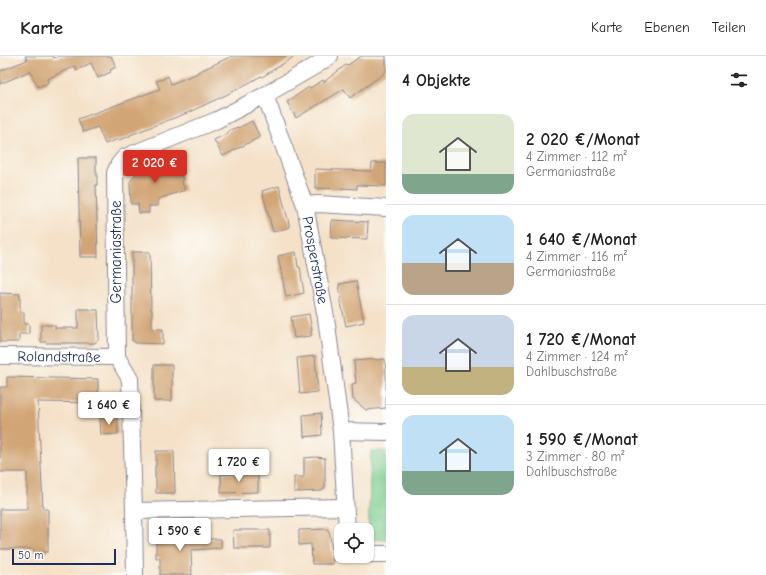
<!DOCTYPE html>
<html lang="de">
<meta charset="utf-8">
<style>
body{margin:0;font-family:"Comic Neue",sans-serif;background:#f2f2f2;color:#222;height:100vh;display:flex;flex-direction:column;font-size:15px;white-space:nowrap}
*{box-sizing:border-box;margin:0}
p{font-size:13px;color:#767676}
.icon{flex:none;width:22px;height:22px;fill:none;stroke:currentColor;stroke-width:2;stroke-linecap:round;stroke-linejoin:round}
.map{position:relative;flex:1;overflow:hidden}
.sheet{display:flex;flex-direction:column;background:#fff;width:380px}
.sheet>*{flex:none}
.buttons{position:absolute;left:334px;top:467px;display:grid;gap:8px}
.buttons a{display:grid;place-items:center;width:40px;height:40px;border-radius:8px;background:#fff;box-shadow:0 1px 3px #0004;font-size:20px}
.scale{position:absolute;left:12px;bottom:10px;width:104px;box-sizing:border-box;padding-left:4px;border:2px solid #1b2f5e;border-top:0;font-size:11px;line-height:14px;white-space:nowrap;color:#1b2f5e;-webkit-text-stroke:3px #fdfcf7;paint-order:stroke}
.price{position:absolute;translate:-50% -34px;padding:0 9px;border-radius:4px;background:#fff;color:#222;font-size:13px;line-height:26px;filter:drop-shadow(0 1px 2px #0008)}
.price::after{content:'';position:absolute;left:50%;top:24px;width:12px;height:9px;margin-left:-6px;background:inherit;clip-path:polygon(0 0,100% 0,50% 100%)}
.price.on{background:#d93025;color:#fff}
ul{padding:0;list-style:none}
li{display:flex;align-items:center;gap:12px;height:100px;padding:0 16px}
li+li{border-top:1px solid #e0e0e0}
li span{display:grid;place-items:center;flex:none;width:112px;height:80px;border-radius:12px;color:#555}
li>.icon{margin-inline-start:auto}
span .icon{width:48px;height:48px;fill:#fffc;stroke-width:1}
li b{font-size:17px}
h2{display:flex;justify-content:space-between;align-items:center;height:48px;padding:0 16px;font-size:17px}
header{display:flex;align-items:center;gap:24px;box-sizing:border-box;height:56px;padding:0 20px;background:#fff;border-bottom:1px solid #e0e0e0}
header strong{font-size:19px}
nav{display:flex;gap:22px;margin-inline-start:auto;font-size:14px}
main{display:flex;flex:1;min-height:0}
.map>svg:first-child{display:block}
</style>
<header>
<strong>Karte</strong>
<nav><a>Karte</a><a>Ebenen</a><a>Teilen</a></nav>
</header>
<main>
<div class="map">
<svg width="386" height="519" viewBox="0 0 386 519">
<rect width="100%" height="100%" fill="#fdfcf7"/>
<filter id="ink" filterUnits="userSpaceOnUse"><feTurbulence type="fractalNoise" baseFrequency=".025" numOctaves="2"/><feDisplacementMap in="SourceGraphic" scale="8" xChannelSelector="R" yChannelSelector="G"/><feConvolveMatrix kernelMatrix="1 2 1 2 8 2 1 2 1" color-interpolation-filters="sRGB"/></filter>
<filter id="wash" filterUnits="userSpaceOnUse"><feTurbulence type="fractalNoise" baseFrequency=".012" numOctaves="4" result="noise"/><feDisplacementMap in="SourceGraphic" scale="16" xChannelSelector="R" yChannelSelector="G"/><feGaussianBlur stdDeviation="0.9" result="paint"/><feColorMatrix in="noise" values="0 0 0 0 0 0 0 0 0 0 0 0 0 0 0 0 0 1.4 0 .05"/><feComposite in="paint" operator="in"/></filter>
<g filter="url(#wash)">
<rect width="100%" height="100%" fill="#f4e1c7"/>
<path fill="#79ca8c" stroke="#4a7c75" d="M371 395H386V484L368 483Z"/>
<g id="blocks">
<path fill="#d1a574" d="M25 0H53L54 2 60 0H111L116 11 110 14 111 16 98 22 91 7 76 14 75 10 47 23 48 27 38 31 30 15 0 28V15L27 4Z
M232 0H295L262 21 261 20 238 33 226 39 187 57 130 79V80L119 84V83L105 88 98 71 83 76 78 63 160 33 156 25 163 23 168 20 171 28 198 17V16Z
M361 0H386V16L350 42 344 33 296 62 287 46 309 31 310 32 323 24 324 26 347 8 348 9Z
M252 65 260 81 223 100 214 84 228 77 227 76 232 73 238 71V72Z
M78 102H96V117H97V129H96L98 201H80Z
M175 103 183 124H181L185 134 158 143V150H149V157H139L138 148H131L130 126 140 112 155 106 156 110Z
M372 107H386V130L357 129V133L342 132V133L315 132V113L371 115Z
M279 130 290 171 273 176 262 135Z
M332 164 368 166 367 183 331 182Z
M132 196H150L151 254H152V273H163V288L136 287 132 284Z
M296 196 298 211H300L304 237 286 241 278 200Z
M356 225 364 266 346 270 340 243H341L339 228Z
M0 237 20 238V256H24V268H29V278H19V286H0Z
M78 253H90V254H98L99 283 95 287H46V286H41V269H55V272H78Z
M309 258 312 275H311V280L294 282 291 261Z
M315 300 318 336 300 338 297 302Z
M376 303V304L385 303 386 317V352L366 354 353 343 352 328 356 327 354 305Z
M154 309H172V345H154Z
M7 321 98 323V347L38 346 43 453H48V496H34V493H0V453H27V416H0V331H7Z
M321 357 322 379 304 381 303 359Z
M117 361 118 378 101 379 100 362Z
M156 395H174L175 437H156V422H155V410H156Z
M316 401 325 402V431L322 435 294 436V421H304V402Z
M221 418H258V436L221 437Z
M327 473 330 477 333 508H312L311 488 299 489V474Z
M233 474H270V492H234Z
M167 475H191V483H221V492L191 494 192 519H160V502H156V486Z"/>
</g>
</g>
<g filter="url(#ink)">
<use href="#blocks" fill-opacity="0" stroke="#888892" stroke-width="1"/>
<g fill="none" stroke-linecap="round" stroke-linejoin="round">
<g stroke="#888892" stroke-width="18">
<g id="street">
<path id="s1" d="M265 39 305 149 326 262 341 375 347 474"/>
<path d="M305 149 318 148 386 152"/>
<path id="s2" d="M0 300 117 301"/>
<path d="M341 375 386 376"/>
<path d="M134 455 345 451"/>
<path d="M367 498H386"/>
<path d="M135 519 134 455 130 323 117 301 115 117 119 108 125 101 217 64 265 39 315 10 330 0"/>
</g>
</g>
<use href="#street" stroke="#fff" stroke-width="16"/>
</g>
</g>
<g text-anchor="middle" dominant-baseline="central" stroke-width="3.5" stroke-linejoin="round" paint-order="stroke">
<g font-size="15" fill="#1b2f5e" stroke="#fdfcf7">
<text transform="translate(116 196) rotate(-90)">Germaniastraße</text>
<text stroke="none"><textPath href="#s1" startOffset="173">Prosperstraße</textPath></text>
<text stroke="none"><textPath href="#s2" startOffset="59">Rolandstraße</textPath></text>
</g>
</g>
</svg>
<div class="buttons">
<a><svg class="icon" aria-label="locate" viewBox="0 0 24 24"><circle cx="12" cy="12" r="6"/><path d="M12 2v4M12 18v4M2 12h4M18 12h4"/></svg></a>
</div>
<div class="scale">50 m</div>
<b class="price on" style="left:155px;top:128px">2 020 €</b>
<b class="price" style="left:109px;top:370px">1 640 €</b>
<b class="price" style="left:239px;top:427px">1 720 €</b>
<b class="price" style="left:180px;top:496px">1 590 €</b>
</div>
<section class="sheet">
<h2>4 Objekte<svg class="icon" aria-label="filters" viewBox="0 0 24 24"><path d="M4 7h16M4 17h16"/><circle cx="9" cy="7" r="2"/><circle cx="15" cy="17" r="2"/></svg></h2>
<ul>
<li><span style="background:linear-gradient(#dfe7d0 75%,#7fa58c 0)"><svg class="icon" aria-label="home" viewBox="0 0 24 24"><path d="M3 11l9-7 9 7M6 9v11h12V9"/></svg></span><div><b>2 020 €/Monat</b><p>4 Zimmer · 112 m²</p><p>Germaniastraße</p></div></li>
<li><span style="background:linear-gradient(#bfe0f5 60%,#b9a48a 0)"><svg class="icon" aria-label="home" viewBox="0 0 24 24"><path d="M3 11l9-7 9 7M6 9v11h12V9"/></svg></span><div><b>1 640 €/Monat</b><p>4 Zimmer · 116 m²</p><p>Germaniastraße</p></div></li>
<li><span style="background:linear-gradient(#c9d6e8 65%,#c2b280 0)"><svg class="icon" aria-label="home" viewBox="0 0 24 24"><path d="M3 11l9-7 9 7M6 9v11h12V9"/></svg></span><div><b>1 720 €/Monat</b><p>4 Zimmer · 124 m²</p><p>Dahlbuschstraße</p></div></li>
<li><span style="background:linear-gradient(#bfe0f5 70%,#7fa58c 0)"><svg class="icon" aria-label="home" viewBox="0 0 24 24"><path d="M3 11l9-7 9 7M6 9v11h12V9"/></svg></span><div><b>1 590 €/Monat</b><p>3 Zimmer · 80 m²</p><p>Dahlbuschstraße</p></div></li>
</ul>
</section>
</main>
